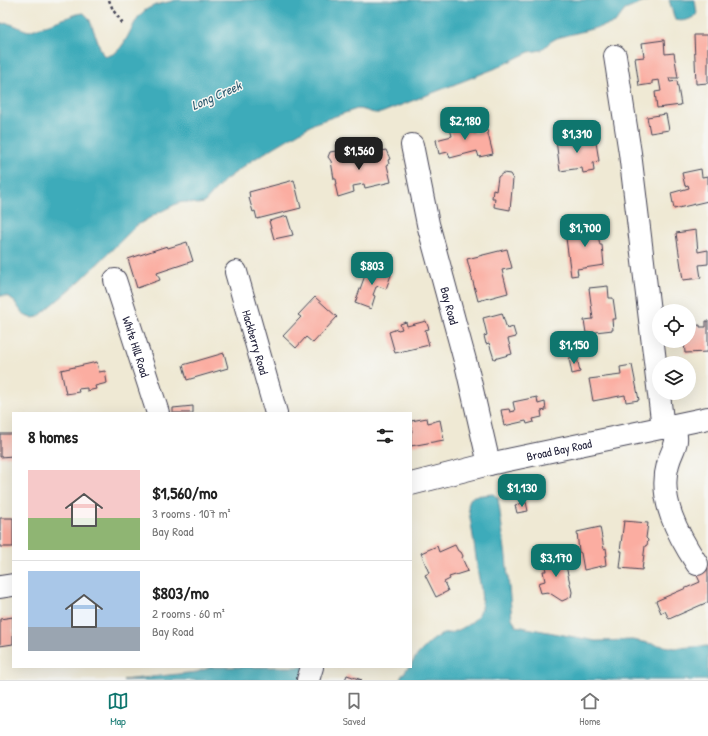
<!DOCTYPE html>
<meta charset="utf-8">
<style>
body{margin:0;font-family:"Patrick Hand",sans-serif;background:#f2f2f2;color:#222;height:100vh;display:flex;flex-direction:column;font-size:15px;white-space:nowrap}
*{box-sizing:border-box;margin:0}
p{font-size:13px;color:#767676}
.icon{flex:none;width:22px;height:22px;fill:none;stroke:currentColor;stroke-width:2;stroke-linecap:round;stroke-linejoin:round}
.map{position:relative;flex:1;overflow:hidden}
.sheet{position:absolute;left:12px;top:412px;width:400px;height:256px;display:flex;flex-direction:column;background:#fff;border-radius:0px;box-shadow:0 4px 16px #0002}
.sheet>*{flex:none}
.fabs{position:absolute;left:652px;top:304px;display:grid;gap:8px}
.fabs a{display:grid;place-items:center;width:44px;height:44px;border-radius:50%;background:#fff;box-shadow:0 4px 16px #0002;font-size:20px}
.price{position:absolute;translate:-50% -34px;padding:0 9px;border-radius:8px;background:#0f766e;color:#fff;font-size:13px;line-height:26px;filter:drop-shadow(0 1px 2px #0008)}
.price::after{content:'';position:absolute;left:50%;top:24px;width:12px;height:9px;margin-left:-6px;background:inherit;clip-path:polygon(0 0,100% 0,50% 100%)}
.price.active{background:#222;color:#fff}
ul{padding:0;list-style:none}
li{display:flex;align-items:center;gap:12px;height:100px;padding:0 16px}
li+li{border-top:1px solid #e0e0e0}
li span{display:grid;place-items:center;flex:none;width:112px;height:80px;border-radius:0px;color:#555}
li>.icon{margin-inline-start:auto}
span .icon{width:48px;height:48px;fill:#fffc;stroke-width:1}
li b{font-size:17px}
h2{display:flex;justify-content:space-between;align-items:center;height:48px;padding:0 16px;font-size:17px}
.tabs{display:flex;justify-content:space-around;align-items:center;height:56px;border-top:1px solid #e0e0e0;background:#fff;font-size:11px;color:#767676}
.tabs a{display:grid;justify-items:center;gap:2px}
.tabs .active{color:#0f766e}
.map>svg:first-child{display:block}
</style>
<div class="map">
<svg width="708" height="680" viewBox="0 0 708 680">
<rect width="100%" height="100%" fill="#f6f6f2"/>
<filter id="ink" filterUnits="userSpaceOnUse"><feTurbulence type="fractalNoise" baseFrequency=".025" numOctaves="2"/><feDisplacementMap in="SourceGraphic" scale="8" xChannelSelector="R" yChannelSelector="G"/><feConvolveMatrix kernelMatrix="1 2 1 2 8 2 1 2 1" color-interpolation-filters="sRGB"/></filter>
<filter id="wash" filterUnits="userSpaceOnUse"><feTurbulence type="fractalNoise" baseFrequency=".012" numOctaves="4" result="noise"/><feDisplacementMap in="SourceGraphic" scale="16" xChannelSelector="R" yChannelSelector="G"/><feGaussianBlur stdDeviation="0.9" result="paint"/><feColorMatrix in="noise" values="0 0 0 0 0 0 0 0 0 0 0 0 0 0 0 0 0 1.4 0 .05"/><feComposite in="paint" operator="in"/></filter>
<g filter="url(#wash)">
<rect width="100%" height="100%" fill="#efe9d4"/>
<path fill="#3cabba" stroke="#2f667a" d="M177 0H649L625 10 615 23 557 38 550 42 542 50 529 52 494 69 381 113C369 114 367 109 357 109L315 123 251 161 224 181 204 203 198 204 185 202 178 203 158 213 136 226 79 282 38 317C16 323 20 292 0 296V24C11 21 19 29 29 31L77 14 84 13 89 18 102 53 105 56C124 56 130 26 140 15 148 5 165 3 177 0Z
M669 0H695L697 14C691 20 683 22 675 20Z
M493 494 498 498 506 557 512 618 516 626 596 641 632 640 675 648 708 646V680H400L401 677 408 667H411C411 659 431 640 439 636 443 633 448 634 453 632 463 629 478 620 481 609 483 598 480 584 478 573 475 550 472 528 468 506L470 499 474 496Z
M211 667H306L301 680H123L197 672Z"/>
<g id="blocks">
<path fill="#fbada1" d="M694 35H708V83L696 84Z
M664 40 665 54 674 53 678 78H669L670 82 677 81 681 105 657 108 655 92 661 91 659 80 652 81V84L639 86 635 58 644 57 642 43Z
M666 114 669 130 650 133 647 117Z
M470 120 474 133 487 130 493 154 479 157 477 151 450 158 448 152 439 154 436 140 452 136 449 125Z
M595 136 599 161 593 162 594 171 583 173 582 168 560 171 556 140 572 137V140Z
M386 150 390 159 388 160 389 164 387 165 391 182 365 188 364 184 353 186 354 192 338 197 335 184H337L336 179H334L331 161 328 157 330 152 336 151 353 161 371 157 370 153Z
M701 169 702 177 708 176V201L674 209 671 193 689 188 688 185 685 186 682 173Z
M503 173 510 174 513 179 510 210 494 207 495 198H492L493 190 496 191 498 177Z
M294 180 301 208 257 219 255 211 253 212 249 198H250L249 192Z
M287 216 293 235 274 239 269 221Z
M595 220 600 245H602L604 265 577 269 578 275 571 276 566 238 578 236 576 223Z
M696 230 698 252 708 250V264L699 265 701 278 683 280 676 233Z
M187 242 193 261 157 273 160 280 137 288 128 259 167 246 168 248Z
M507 249 512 268 502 270 508 293 478 301 467 259Z
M368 267 373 269V267L391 275 386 289 378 286 377 287H376L373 295 375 296 371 309 355 303Z
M608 286 609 298H613L616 319H612L613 330 586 333 584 320 593 319 589 288Z
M315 297 337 317 313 343 306 337 296 348 283 336 301 317 298 315Z
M502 313 507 329 513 327 516 337 508 339 512 354 494 359 489 343 486 344 484 336 487 335 483 318Z
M426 321 429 329 425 330 429 345 395 353 389 332 397 329 398 330 402 329 400 324 406 322 407 326Z
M706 321H708V352L685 353 684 341H689V326L700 325V327H706Z
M224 353 228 368 187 380 183 365Z
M577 357 580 372 572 374 569 358Z
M97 362 99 372 105 371 107 383 95 386 96 389 87 391V388L78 389 79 392 66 394 61 370Z
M632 365 639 400 626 402 625 395 593 401 589 379 621 375 620 367Z
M537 397 538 404 545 402 546 410 541 411 542 417 533 419 534 422 527 424 526 421 504 426 501 410 509 409 510 412 515 411 513 402Z
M193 406V413H173V408Z
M427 418 428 423 440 420 444 440 411 446V433L412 432 411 421Z
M0 434H13V456L0 457Z
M526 502 528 511 517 513 515 505Z
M0 518H13V547H0Z
M624 521 648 523 646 538 648 540 647 545 645 546 642 570 620 568 622 551H620Z
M600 527 604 549 606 548 607 556H605L606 565 584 570 581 553 579 552 577 532Z
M455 545 458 551 461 552 463 556 462 558 468 571 449 577 450 579 444 582 448 591 436 597 425 575 429 573 421 553 437 546 439 552Z
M563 553 572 592 571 597 562 601 548 592 541 593 538 583 545 581 543 571H546L543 557Z
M708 563V602L669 619 665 611 661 613 656 601 700 582 694 569Z
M13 617V644L0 646V619Z
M347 675 362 680H345Z"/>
</g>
</g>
<g filter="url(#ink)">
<use href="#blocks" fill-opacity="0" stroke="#414052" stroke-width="1"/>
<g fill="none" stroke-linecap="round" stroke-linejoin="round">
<g stroke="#414052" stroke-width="24">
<g id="minor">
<path d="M615 56 630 153 663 428"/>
<path id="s1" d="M412 145 428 224 467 368 489 464"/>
<path id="s2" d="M236 272 276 413"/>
<path id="s3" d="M115 280 158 413"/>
<path d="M674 426C680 445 672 448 668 464 658 499 678 535 697 564"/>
<path id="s4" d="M411 484 489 464 708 418"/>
<path d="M0 587 13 585"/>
<path d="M308 680 312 667"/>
</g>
</g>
<path stroke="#414052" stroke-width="2.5" stroke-dasharray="3 3" stroke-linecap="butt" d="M109 0 113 10 123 24"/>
<use href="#minor" stroke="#fff" stroke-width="22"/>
</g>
</g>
<g text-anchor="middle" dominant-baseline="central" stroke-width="3" stroke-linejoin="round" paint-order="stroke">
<g font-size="12" fill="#22223b" stroke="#f6f6f2">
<text stroke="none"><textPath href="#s1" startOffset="165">Bay Road</textPath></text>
<text stroke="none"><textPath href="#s2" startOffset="73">Hackberry Road</textPath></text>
<text stroke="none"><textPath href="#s3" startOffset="70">White Hill Road</textPath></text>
<text stroke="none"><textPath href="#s4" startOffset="152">Broad Bay Road</textPath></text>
</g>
<g font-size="13" font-style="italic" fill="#2c596e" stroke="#f6f6f2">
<text transform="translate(216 95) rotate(-24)">Long Creek</text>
</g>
</g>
</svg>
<div class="fabs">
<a><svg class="icon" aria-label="locate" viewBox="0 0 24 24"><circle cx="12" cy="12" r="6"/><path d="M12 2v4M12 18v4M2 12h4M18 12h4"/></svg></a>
<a><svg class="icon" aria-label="layers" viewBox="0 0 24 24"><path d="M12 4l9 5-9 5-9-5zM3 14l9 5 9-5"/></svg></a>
</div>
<b class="price" style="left:465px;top:141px">$2,180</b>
<b class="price" style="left:577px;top:154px">$1,310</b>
<b class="price active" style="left:359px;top:171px">$1,560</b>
<b class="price" style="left:585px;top:248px">$1,700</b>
<b class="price" style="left:372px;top:286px">$803</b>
<b class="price" style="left:574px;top:365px">$1,150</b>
<b class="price" style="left:522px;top:508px">$1,130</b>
<b class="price" style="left:556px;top:578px">$3,170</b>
<section class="sheet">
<h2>8 homes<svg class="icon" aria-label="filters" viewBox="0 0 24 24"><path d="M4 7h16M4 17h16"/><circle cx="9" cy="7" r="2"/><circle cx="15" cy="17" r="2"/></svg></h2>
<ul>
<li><span style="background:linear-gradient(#f6c9c9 60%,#8fb573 0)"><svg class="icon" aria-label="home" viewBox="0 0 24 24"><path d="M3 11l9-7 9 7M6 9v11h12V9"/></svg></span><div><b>$1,560/mo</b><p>3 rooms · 107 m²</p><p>Bay Road</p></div></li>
<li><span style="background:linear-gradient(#a9c7e8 70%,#9aa5b1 0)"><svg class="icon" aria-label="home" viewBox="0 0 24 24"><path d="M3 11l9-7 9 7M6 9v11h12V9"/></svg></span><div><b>$803/mo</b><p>2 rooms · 60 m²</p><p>Bay Road</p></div></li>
</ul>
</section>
</div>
<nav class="tabs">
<a class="active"><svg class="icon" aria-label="map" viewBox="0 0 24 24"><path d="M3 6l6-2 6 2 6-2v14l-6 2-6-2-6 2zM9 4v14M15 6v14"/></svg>Map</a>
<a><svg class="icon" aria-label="saved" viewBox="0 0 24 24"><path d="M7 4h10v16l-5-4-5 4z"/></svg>Saved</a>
<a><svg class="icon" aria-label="home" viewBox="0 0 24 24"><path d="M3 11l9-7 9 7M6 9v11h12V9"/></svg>Home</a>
</nav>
